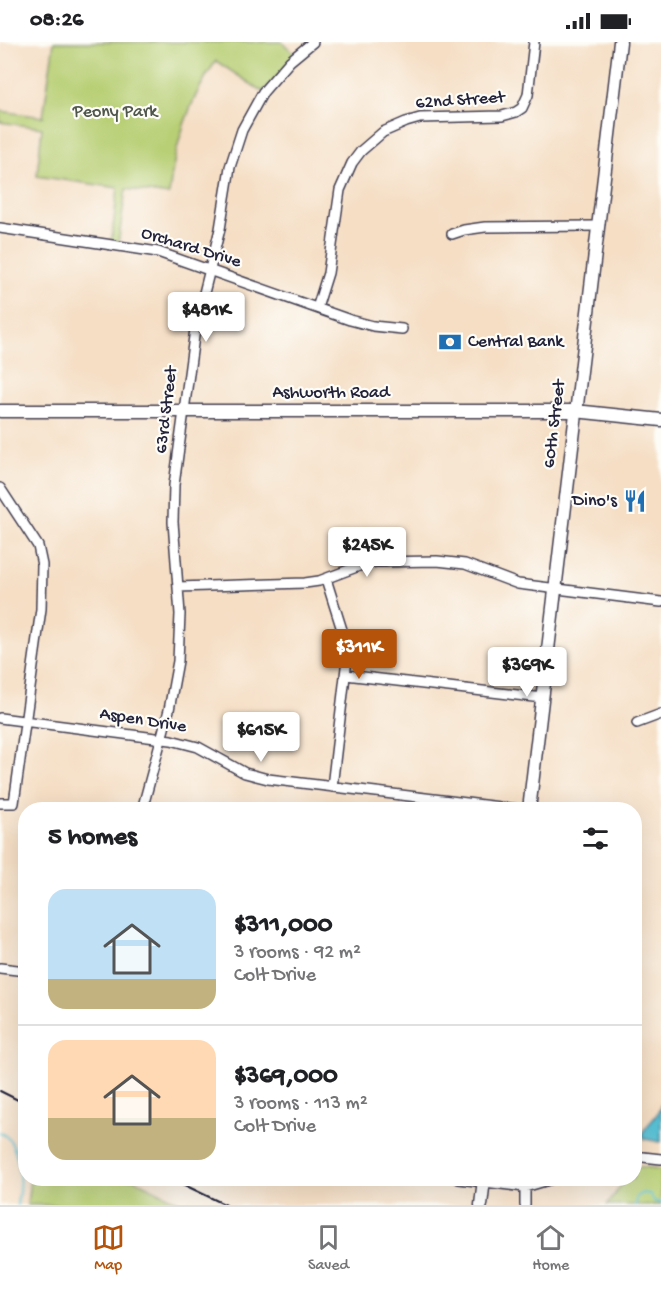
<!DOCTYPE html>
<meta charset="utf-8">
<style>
body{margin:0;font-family:"Gochi Hand",sans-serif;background:#f2f2f2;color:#202124;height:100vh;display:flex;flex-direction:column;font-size:22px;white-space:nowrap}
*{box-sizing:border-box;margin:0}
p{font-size:20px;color:#757577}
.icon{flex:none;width:33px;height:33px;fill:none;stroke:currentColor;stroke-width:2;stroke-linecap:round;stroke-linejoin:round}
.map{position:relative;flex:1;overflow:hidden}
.sheet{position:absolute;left:18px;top:760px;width:624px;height:384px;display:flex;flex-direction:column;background:#fff;border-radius:24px;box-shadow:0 6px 24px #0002}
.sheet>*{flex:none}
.price{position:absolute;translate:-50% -51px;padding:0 14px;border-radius:6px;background:#fff;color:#222;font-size:20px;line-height:39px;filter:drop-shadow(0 2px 3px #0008)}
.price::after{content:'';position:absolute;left:50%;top:36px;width:18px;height:14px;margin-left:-9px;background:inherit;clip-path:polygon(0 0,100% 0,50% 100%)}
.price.selected{background:#b45309;color:#fff}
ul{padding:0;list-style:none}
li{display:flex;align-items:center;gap:18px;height:150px;padding:0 30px}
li+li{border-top:2px solid #e0e0e0}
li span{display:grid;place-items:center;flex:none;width:168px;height:120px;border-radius:18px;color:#555}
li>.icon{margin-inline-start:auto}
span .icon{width:72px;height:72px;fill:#fffc;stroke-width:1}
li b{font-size:26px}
h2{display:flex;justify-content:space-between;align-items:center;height:72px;padding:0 30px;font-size:26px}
.status{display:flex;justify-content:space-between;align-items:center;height:42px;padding:0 30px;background:#fff;direction:ltr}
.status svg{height:16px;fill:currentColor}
.tabs{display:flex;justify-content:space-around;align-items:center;height:84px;border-top:2px solid #e0e0e0;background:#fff;font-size:16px;color:#757577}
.tabs a{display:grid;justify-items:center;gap:3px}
.tabs .selected{color:#b45309}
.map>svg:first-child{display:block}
</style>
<div class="status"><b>08:26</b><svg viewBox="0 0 49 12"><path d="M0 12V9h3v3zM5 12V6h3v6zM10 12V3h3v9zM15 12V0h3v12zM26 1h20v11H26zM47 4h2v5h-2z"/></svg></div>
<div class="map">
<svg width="661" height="1163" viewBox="0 0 661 1163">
<rect width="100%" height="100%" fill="#fdfcf7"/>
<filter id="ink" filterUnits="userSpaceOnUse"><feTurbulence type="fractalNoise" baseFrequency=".0167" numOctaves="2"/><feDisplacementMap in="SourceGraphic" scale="12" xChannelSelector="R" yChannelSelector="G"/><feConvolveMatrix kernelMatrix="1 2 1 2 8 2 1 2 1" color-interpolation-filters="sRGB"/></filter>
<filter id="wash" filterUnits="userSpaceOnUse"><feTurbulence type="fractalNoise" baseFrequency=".008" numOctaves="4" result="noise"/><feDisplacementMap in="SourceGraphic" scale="24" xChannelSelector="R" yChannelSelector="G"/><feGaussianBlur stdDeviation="1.35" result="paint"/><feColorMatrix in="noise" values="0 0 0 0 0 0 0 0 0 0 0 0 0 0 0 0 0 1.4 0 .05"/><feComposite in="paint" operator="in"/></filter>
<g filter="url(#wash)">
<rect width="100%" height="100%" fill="#f5dec4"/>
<path fill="#b8cf74" stroke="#6d7858" stroke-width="1.5" d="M54 0H282L296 13 263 50 216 19C188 59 174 105 169 153L126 147 118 203 111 202 118 146 37 134 42 86 0 80V69L43 75Z
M635 1124 661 1127V1163H607L626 1137H634Z
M30 1137H134L186 1163H27Z"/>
<path fill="#58c1d5" stroke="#3d7288" stroke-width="1.5" d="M661 1062V1100L645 1097 642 1092C648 1079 658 1077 661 1062Z"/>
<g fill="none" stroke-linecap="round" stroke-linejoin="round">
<path stroke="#58c1d5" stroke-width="2" d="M0 1090C3 1092 9 1096 11 1100 21 1118 21 1144 17 1163
M635 1163 636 1155 642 1151 650 1152 654 1159 661 1161"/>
</g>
</g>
<g filter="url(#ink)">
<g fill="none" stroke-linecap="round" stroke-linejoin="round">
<g stroke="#423e50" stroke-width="12">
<path id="minor" d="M0 186 158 210 350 278 373 284 402 287
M452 192 464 188 485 185 597 184
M317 266 328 231 340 148 352 121 361 109 383 90 406 80 420 76 502 74 516 70 522 66 528 53 534 0
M0 446 38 504 42 523 41 567 14 761H0
M326 537 343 591 347 617 332 745
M178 545 305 541 319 539 362 523 376 520 437 519 465 522 518 542 661 560
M346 633 543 656
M0 676 171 698 198 705 245 731 268 737 525 768
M637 681 661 672
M142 768 169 668 178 619 180 572 173 480 174 443 195 287 220 187 230 125 242 88 263 50 290 19 313 0
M0 926 26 929
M634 1114 661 1117
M459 1137 525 1145 552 1137
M525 1145V1163"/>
</g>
<g stroke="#423e50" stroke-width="15">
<path id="major" d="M0 369H575L661 378
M529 768 620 0
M481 1163 484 1137"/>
</g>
<use href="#minor" stroke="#fff" stroke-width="9"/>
<use href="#major" stroke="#fff" stroke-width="12"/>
<path stroke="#22223b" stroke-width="2" d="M0 1049 26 1062
M172 1137 226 1163"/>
</g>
</g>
<defs>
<g id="bank-bare" transform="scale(1.8)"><path d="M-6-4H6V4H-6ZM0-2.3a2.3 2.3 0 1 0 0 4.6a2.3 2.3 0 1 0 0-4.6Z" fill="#1f6fb2" stroke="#fdfcf7" stroke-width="2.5" paint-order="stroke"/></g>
<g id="restaurant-bare" transform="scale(1.8)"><path d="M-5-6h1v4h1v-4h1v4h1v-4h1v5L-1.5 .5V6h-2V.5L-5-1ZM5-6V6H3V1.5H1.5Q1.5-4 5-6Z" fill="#1f6fb2" stroke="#fdfcf7" stroke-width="2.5" paint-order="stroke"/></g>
</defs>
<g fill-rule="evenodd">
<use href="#bank-bare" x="450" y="300"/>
<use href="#restaurant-bare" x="635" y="459"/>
</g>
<g text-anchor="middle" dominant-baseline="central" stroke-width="4.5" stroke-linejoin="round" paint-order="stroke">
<g font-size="18" fill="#22223b" stroke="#fdfcf7">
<text transform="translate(460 59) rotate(-4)">62nd Street</text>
<text transform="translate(191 206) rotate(17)">Orchard Drive</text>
<text x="331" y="351">Ashworth Road</text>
<text transform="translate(167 368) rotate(-83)">63rd Street</text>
<text transform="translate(555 382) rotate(-83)">60th Street</text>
<text transform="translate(143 679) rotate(9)">Aspen Drive</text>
</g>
<g font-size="18" fill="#4f564c" stroke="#fdfcf7">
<text x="115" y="70">Peony Park</text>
</g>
<g font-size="18" fill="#22223b" stroke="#fdfcf7" text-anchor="start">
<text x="468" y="300">Central Bank</text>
<text x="617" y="459" text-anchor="end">Dino's</text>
</g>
</g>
</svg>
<b class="price" style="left:206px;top:301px">$481K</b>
<b class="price" style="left:367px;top:536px">$245K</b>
<b class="price selected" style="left:359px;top:638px">$311K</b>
<b class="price" style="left:527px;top:656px">$369K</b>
<b class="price" style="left:261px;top:721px">$615K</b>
<section class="sheet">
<h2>5 homes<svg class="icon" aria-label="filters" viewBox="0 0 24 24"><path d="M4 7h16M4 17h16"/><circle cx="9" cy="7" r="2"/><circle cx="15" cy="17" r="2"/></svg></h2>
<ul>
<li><span style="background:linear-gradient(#bfe0f5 75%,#c2b280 0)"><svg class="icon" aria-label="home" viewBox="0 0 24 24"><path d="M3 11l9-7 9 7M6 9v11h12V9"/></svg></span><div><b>$311,000</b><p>3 rooms · 92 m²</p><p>Colt Drive</p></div></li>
<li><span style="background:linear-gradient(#ffd9b3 65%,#c2b280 0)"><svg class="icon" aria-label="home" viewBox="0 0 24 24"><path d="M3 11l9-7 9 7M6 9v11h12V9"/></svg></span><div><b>$369,000</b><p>3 rooms · 113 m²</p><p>Colt Drive</p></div></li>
</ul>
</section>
</div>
<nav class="tabs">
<a class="selected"><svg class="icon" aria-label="map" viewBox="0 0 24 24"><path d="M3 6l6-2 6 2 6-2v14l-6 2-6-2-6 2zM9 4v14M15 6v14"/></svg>Map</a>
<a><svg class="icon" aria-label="saved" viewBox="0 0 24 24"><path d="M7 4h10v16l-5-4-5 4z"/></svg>Saved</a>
<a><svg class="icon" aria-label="home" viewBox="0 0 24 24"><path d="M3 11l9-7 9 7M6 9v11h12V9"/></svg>Home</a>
</nav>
